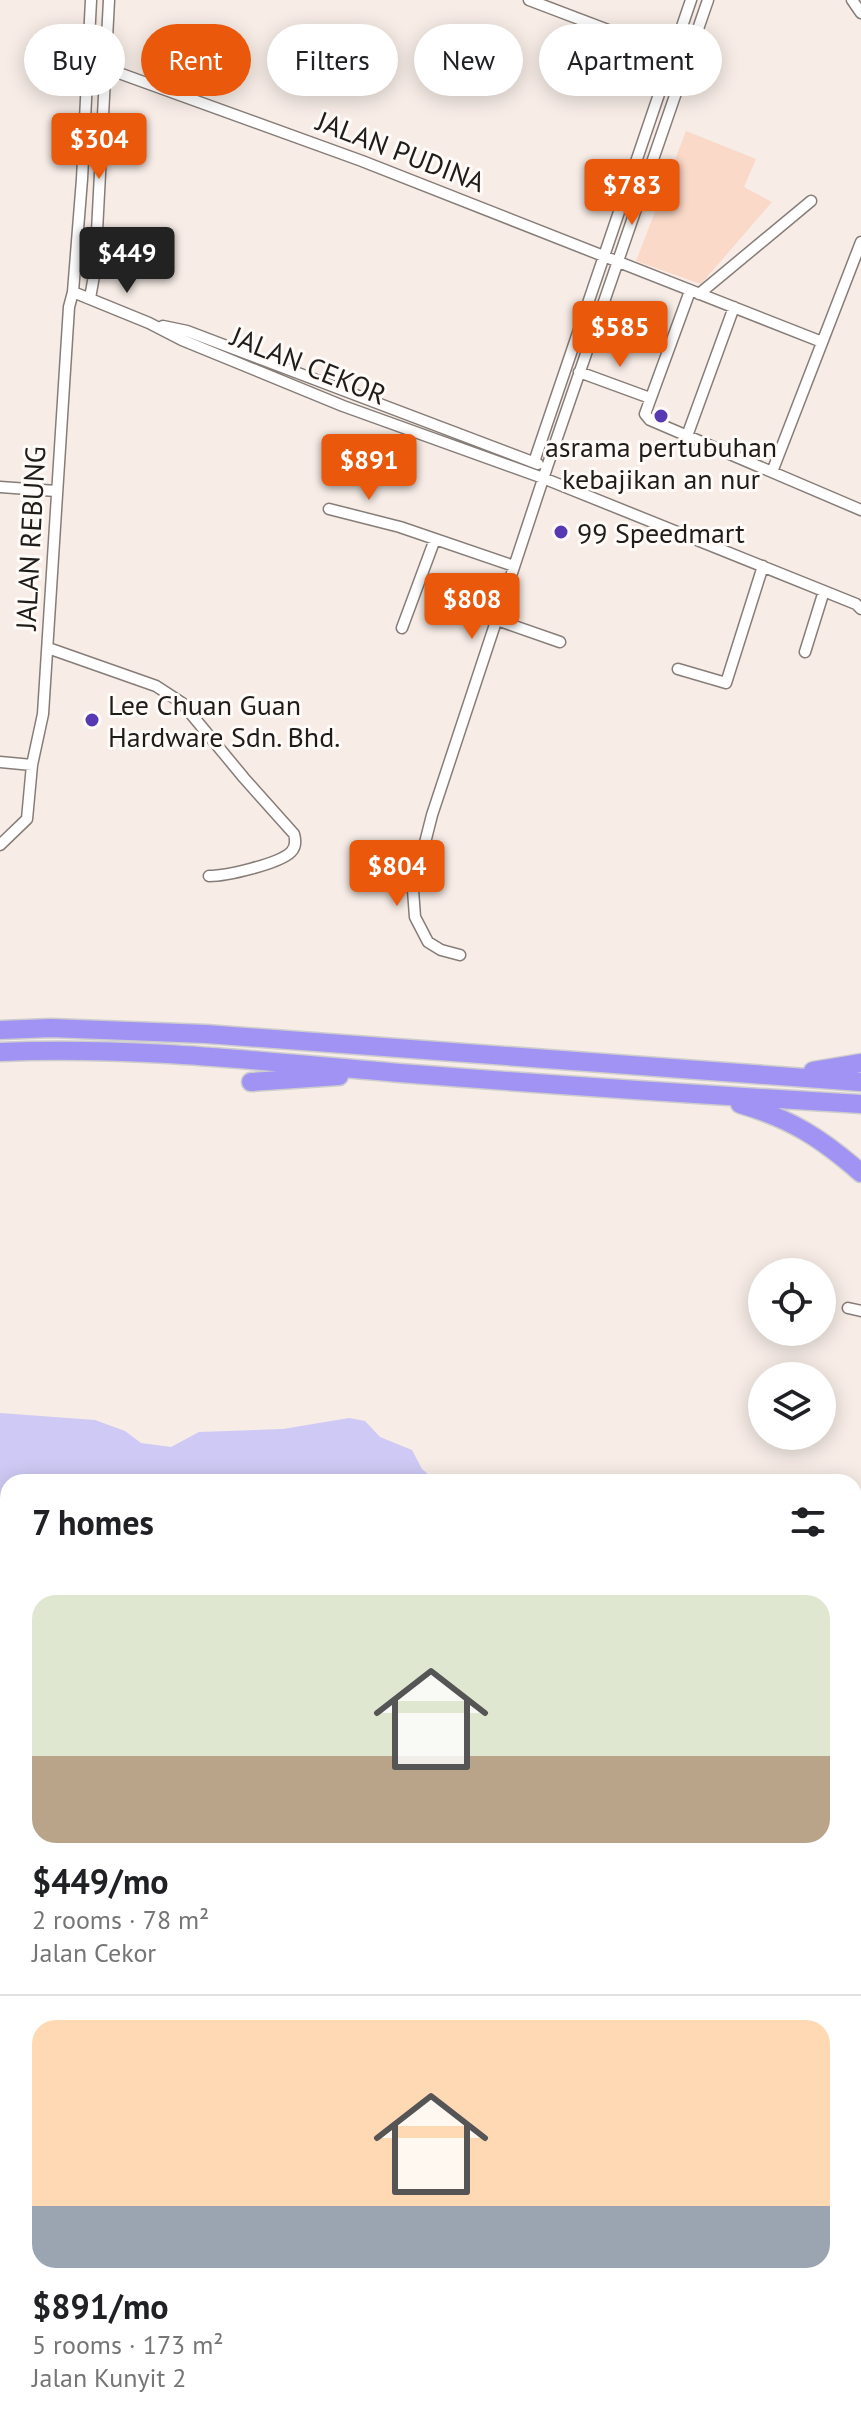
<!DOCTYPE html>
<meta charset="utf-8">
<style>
body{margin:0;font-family:"PT Sans",sans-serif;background:#f6f6f6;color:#202124;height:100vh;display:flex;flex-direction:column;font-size:30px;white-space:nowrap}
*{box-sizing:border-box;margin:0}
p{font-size:26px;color:#757577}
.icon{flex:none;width:44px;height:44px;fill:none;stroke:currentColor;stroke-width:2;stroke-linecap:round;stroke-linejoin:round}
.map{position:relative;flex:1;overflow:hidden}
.drawer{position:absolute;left:0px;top:1474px;width:862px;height:960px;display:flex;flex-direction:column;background:#fff;border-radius:24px 24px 0 0;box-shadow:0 4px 20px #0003}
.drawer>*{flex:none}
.banner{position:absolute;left:24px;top:24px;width:814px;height:72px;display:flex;gap:16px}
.controls{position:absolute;left:748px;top:1258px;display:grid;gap:16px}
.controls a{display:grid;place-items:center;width:88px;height:88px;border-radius:50%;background:#fff;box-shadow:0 4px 20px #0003;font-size:40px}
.price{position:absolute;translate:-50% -68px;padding:0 18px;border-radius:8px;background:#ea580c;color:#fff;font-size:26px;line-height:52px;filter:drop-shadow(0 2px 4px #0008)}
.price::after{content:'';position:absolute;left:50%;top:48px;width:24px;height:18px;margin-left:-12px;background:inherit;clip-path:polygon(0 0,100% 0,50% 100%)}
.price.current{background:#222;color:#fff}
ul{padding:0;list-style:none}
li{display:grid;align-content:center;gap:16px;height:424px;padding:0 32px}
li+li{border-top:2px solid #e0e0e0}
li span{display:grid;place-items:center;height:248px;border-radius:24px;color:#555}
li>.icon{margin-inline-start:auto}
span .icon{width:144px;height:144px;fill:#fffc;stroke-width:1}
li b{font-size:34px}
h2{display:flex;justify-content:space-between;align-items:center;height:96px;padding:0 32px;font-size:34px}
.pill{padding:0 28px;border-radius:36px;background:#fff;box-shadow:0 4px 20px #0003;font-size:28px;line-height:72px}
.pill.current{background:#ea580c;color:#fff}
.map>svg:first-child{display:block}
</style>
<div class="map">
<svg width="861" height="2434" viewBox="0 0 861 2434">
<rect width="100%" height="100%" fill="#f7ece6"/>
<path fill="#fad9c8" d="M686 131 756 159 744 187 772 202 701 284 636 261Z
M354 2426H386L390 2434H358Z"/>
<path fill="#cecaf5" d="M0 1413 95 1420 125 1431 141 1443 171 1447 199 1432 283 1429 349 1418 365 1421 380 1437 412 1450 422 1469 437 1482H8V1539L0 1540Z
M861 1989V2085L854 2090V1992Z"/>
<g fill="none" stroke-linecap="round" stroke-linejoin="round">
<path stroke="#cecaf5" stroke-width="18" d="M854 2309 861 2313"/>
<g stroke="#877d78" stroke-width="13">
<path id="street" d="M529 0 687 60
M852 0 861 13
M88 67 105 68 362 161 822 342
M690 291 645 414 650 420 861 510
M73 292 149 323 182 340 343 406 543 478 856 604 861 609
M699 294 811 201
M90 298 95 270 109 0
M163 326 187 331 538 464
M579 372 650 398
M687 436 734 307
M534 462 691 0
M772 472 861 242
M0 487 56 491
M329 509 400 527 514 566
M497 620 560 642
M402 628 435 539
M48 648 156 686 182 703 244 778 294 834C296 841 296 847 291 852 279 864 226 876 209 876
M805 652 824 591
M678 669 726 683 763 566
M0 762 32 765
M0 845 27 819 32 765 43 714 69 307 73 292 82 179 91 0
M460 955 441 950 428 942 415 917 413 890 432 815 547 467 708 0
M848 1308 861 1311
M854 1576 861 1577
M854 1647H861
M854 1770 861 1798
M854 1919 861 1916
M0 2256 8 2231
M854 2395 861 2400
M23 2426 35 2434
M253 2426 262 2434
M187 2434 191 2426
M280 2434 284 2426
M643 2434 649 2426
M742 2434 747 2426"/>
</g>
<g stroke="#877d78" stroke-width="17">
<path id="secondary" d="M0 2046 8 2049"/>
</g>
<g stroke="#cecdcd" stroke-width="21">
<path id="highway" d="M0 1030 51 1028 206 1034 861 1082
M0 1052C134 1046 267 1062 400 1073 554 1085 707 1095 861 1104
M813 1071 861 1063
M251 1082 339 1076
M740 1104C791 1119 821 1138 861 1173"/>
</g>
<use href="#street" stroke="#fff" stroke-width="10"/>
<use href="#secondary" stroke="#e2dffb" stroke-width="14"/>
<use href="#highway" stroke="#a093f3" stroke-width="18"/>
</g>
<g fill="#5739b1" stroke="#fffbf8" stroke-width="3">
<circle cx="661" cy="416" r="8"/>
<circle cx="561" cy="532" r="8"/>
<circle cx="92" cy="720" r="8"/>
</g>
<g text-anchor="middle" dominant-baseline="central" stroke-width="6" stroke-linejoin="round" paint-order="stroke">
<g font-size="28" fill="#201c1a" stroke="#fffbf8">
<text transform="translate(401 151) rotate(21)">JALAN PUDINA</text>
<text transform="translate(309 365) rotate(22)">JALAN CEKOR</text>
<text transform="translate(30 538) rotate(-87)">JALAN REBUNG</text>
</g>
<g font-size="28" fill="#201c1a" stroke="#fffbf8" text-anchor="start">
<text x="661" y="446" text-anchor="middle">asrama pertubuhan<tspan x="661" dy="32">kebajikan an nur</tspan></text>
<text x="577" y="532">99 Speedmart</text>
<text x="108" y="704">Lee Chuan Guan<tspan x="108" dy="32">Hardware Sdn. Bhd.</tspan></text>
</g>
</g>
</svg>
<div class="controls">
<a><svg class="icon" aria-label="locate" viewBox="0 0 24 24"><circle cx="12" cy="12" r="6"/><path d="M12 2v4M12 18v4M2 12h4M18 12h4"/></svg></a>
<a><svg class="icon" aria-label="layers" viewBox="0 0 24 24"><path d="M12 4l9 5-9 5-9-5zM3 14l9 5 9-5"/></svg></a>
</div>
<b class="price" style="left:99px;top:181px">$304</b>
<b class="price" style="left:632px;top:227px">$783</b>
<b class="price current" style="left:127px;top:295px">$449</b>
<b class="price" style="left:620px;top:369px">$585</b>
<b class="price" style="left:369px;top:502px">$891</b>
<b class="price" style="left:472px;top:641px">$808</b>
<b class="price" style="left:397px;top:908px">$804</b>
<div class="banner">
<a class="pill">Buy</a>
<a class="pill current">Rent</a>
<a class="pill">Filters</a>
<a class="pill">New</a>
<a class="pill">Apartment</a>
</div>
<section class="drawer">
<h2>7 homes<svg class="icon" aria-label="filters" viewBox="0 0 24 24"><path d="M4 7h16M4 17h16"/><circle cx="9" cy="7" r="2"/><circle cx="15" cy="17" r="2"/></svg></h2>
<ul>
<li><span style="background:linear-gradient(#dfe7d0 65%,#b9a48a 0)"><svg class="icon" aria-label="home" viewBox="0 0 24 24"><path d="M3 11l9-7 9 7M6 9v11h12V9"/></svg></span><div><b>$449/mo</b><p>2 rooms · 78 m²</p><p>Jalan Cekor</p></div></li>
<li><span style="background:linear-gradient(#ffd9b3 75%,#9aa5b1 0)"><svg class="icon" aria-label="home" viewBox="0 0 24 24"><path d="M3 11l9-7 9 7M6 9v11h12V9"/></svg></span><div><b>$891/mo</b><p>5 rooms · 173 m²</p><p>Jalan Kunyit 2</p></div></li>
</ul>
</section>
</div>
